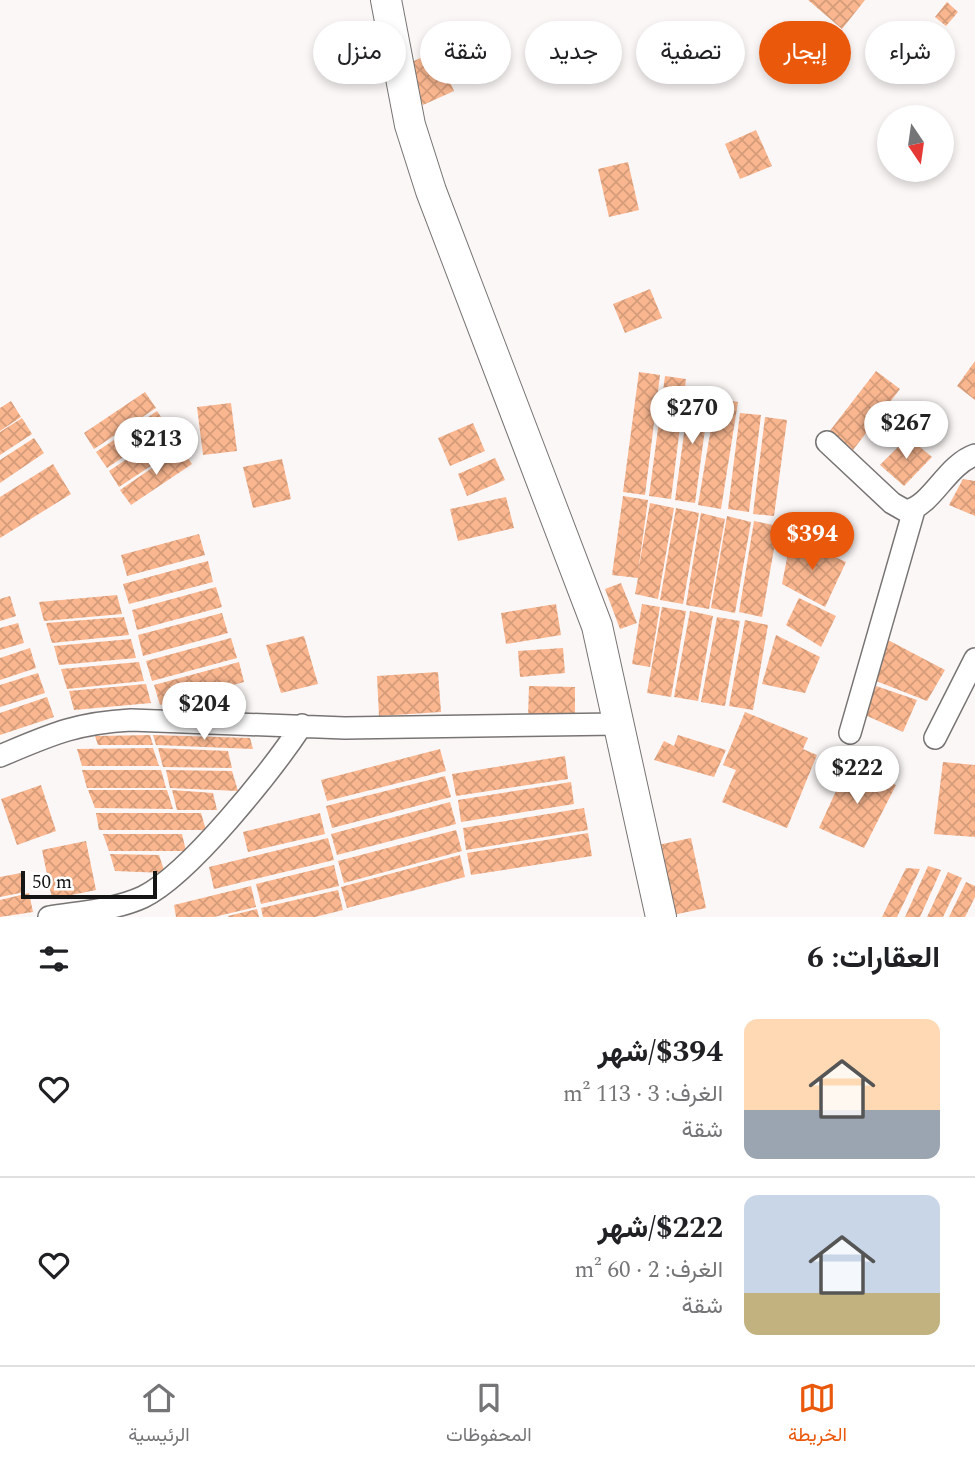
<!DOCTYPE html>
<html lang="ar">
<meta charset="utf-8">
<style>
body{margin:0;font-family:Spectral,Vazirmatn,serif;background:#f2f2f2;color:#202124;direction:rtl;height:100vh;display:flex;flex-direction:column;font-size:26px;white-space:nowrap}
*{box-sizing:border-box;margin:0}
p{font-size:23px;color:#757577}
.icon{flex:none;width:38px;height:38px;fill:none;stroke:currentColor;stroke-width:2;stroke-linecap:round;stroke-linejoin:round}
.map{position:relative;height:917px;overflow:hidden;direction:ltr}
.sheet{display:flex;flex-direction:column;background:#fff;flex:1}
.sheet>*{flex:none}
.top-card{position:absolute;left:21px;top:21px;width:934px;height:63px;direction:rtl;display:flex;gap:14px}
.needle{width:46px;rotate:167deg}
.buttons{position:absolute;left:877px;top:105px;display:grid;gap:14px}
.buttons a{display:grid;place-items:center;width:77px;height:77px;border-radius:50%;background:#fff;box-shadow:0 4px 10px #0003;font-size:35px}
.scale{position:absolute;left:21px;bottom:18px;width:136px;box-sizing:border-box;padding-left:7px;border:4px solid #161515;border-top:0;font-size:19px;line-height:24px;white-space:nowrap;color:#161515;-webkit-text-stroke:5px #fff;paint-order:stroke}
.price{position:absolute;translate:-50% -60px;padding:0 16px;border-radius:24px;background:#fff;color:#222;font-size:23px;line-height:46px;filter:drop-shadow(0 2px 4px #0008)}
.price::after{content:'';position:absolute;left:50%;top:42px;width:21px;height:16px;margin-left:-10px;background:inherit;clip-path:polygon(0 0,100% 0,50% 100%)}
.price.current{background:#ea580c;color:#fff}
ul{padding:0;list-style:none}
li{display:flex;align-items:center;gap:21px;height:175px;padding:0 35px}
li+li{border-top:2px solid #e0e0e0}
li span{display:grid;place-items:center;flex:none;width:196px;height:140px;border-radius:14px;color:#555}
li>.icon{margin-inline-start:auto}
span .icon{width:84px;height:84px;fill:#fffc;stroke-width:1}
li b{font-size:30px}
h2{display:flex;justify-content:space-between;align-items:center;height:84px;padding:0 35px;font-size:30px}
.chip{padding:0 24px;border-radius:32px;background:#fff;box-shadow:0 4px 10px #0003;font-size:24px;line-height:63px}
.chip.current{background:#ea580c;color:#fff}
.tab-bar{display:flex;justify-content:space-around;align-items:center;height:98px;border-top:2px solid #e0e0e0;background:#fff;font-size:19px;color:#757577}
.tab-bar a{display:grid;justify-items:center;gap:4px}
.tab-bar .current{color:#ea580c}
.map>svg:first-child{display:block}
</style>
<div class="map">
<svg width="975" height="917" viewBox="0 0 975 917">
<defs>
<pattern id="building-cross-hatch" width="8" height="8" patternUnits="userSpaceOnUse" patternTransform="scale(1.75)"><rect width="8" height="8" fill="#f9b68f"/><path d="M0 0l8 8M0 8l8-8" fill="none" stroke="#d59c7a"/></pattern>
</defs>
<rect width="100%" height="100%" fill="#fcf7f7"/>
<path fill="url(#building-cross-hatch)" d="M808 0H865L842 29Z
M947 2 958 12 946 26 935 17Z
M934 30 935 61 912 63 910 31Z
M484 32 499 63 464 79 449 48Z
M436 51 454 91 423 105 405 65Z
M756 130 772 166 740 179 725 144Z
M628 162 639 210 609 217 598 169Z
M650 289 662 318 625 333 613 304Z
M975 361V400L957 386Z
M876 371 900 389 853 450 829 432Z
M639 372 660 375 645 495 623 492Z
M665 376 686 379 671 499 649 496Z
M690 389 710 392 695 503 675 500Z
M145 392 156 408 94 449 84 433Z
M716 398 738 402 721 509 698 505Z
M11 401 21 417 0 431V408Z
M231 403 237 451 203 455 197 407Z
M157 411 168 427 107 468 96 452Z
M740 413 761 415 749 512 728 509Z
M765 417 787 420 774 516 753 514Z
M22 418 32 434 0 455V432Z
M473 423 485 451 450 466 438 438Z
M170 430 181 446 119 487 109 471Z
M908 437 932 457 904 486 880 465Z
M34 438 44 453 0 483V460Z
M181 448 192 464 131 505 120 490Z
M495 458 505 480 467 496 458 474Z
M282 459 291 499 253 508 243 467Z
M53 464 71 494 0 538V497Z
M963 479 975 481V516L949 505Z
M623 496 648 500 638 572 650 503 674 508 658 599 635 594 638 578 612 575Z
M506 497 514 528 458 541 450 509Z
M676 508 699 513 683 604 660 600Z
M701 513 725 519 709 609 686 605Z
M727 516 751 522 735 613 711 608Z
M754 521 778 526 762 617 739 612Z
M199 534 205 555 127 576 121 555Z
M791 537 846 562 825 607 782 584Z
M208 561 213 582 129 604 123 584Z
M621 583 637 623 620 629 605 589Z
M216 587 222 607 137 630 132 610Z
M117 595 122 614 44 621 39 602Z
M10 596 16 616 0 621V599Z
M799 598 836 616 821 647 786 625Z
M556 604 561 635 506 644 501 613Z
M642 604 660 607 650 667 632 664Z
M662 607 686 611 671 697 647 693Z
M690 611 713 616 698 701 674 697Z
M222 613 228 633 143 656 138 635Z
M124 617 129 635 52 643 46 623Z
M717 617 740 621 725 706 701 702Z
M745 620 768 625 753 710 729 706Z
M18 623 24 643 0 650V628Z
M776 635 820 657 805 693 762 684Z
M304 636 318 684 281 693 266 645Z
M231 638 237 658 152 681 146 661Z
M131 639 136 658 59 665 54 646Z
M888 640 945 670 927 701 871 679Z
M30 648 36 668 0 680V658Z
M563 648 565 673 520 677 518 651Z
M139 662 144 681 67 689 61 669Z
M239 662 244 682 160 705 154 685Z
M438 672 441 712 379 716 377 676Z
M38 673 45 693 0 707V685Z
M146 684 151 703 74 710 69 691Z
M529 686 575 687V718H528Z
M876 686 917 700 903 732 865 715Z
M47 697 54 717 0 735V713Z
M745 712 808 738 803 749 817 755 787 828 722 802 736 770 723 765Z
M150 735 153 745H98L95 736Z
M153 735 250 738 253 749 156 745Z
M678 735 726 750 714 777 654 760 664 741 674 746Z
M153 748 159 766H82L77 749Z
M158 748 228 751 232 768 163 767Z
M440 749 446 771 327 801 321 780Z
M565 756 568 779 456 796 452 774Z
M943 762 975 765V837L934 834Z
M848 765 896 785 864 848 819 828Z
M82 770H161L166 788H87Z
M166 770 232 771 238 791 170 788Z
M445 776 451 797 332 828 326 806Z
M571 782 574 804 461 822 458 800Z
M41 785 56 831 17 845 1 799Z
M88 790H167L173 809 95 808Z
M172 790 213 793 217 810H177Z
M450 802 456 824 337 855 331 834Z
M584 808 588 830 466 850 463 828Z
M96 813H201L206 830H99Z
M320 813 325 834 248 852 243 832Z
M456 830 462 851 344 883 338 861Z
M588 833 592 856 471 875 467 853Z
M103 834H182L186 851H109Z
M328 838 334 860 214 889 209 867Z
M691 838 706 908 668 916 653 846Z
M86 841 96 890 52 899 42 850Z
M110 854 159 855 165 873 115 871Z
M460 855 465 877 347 908 341 887Z
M334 865 339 886 261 904 256 884Z
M928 866 941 870 920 917H905Z
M906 868 920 869 897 917H882Z
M948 872 962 878 943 917H927Z
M21 873 25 892 0 897V877Z
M966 882 975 886V897L965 917H949Z
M251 886 256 907 214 917H176L174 905Z
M338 890 343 910 315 917H263L261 908Z
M29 893 33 912 0 917V900Z
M257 909 259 917H228V916Z"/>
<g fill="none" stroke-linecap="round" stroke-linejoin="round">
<g stroke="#787474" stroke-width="24">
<path id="street" d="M827 442 892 503 906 511C932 506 946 465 975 455
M850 733 914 510
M935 738 975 659
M0 756C50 735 75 723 131 720L345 728 618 724
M49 917C80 912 115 910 143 897 190 874 272 770 302 725"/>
</g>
<g stroke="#787474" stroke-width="32">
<path id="secondary" d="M386 0 410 125 431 191 597 626 661 917"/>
</g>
<use href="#street" stroke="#fff" stroke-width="21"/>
<use href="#secondary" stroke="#fff" stroke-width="30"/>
</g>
</svg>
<div class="buttons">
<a><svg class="needle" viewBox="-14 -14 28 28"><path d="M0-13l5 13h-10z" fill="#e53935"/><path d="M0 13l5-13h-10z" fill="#757577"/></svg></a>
</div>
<div class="scale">50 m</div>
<b class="price" style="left:692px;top:446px">$270</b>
<b class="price" style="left:906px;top:461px">$267</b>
<b class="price" style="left:156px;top:477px">$213</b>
<b class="price current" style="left:812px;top:572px">$394</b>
<b class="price" style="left:204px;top:742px">$204</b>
<b class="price" style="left:857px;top:806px">$222</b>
<div class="top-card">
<a class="chip">شراء</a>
<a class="chip current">إيجار</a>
<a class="chip">تصفية</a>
<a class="chip">جديد</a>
<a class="chip">شقة</a>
<a class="chip">منزل</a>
</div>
</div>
<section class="sheet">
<h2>العقارات: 6<svg class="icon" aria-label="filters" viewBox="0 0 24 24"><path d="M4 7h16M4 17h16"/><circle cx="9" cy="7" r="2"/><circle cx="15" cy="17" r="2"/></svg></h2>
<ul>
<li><span style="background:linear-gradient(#ffd9b3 65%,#9aa5b1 0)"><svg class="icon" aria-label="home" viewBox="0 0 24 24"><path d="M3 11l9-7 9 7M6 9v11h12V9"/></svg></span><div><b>$394/شهر</b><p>الغرف: 3 · 113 m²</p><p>شقة</p></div><svg class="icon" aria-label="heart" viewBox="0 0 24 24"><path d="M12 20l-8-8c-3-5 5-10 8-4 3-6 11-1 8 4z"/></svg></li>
<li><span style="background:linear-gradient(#c9d6e8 70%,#c2b280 0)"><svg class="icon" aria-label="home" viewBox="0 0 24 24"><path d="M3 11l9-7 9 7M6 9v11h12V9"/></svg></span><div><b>$222/شهر</b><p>الغرف: 2 · 60 m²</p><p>شقة</p></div><svg class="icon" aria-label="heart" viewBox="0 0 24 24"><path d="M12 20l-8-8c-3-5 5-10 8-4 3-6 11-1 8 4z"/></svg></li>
</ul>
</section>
<nav class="tab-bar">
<a class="current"><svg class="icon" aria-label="map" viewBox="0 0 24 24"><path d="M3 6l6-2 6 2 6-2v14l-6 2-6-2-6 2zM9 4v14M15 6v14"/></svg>الخريطة</a>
<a><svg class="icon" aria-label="saved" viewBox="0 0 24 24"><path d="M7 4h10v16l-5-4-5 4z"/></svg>المحفوظات</a>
<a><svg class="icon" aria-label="home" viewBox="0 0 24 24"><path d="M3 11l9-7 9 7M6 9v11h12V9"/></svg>الرئيسية</a>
</nav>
